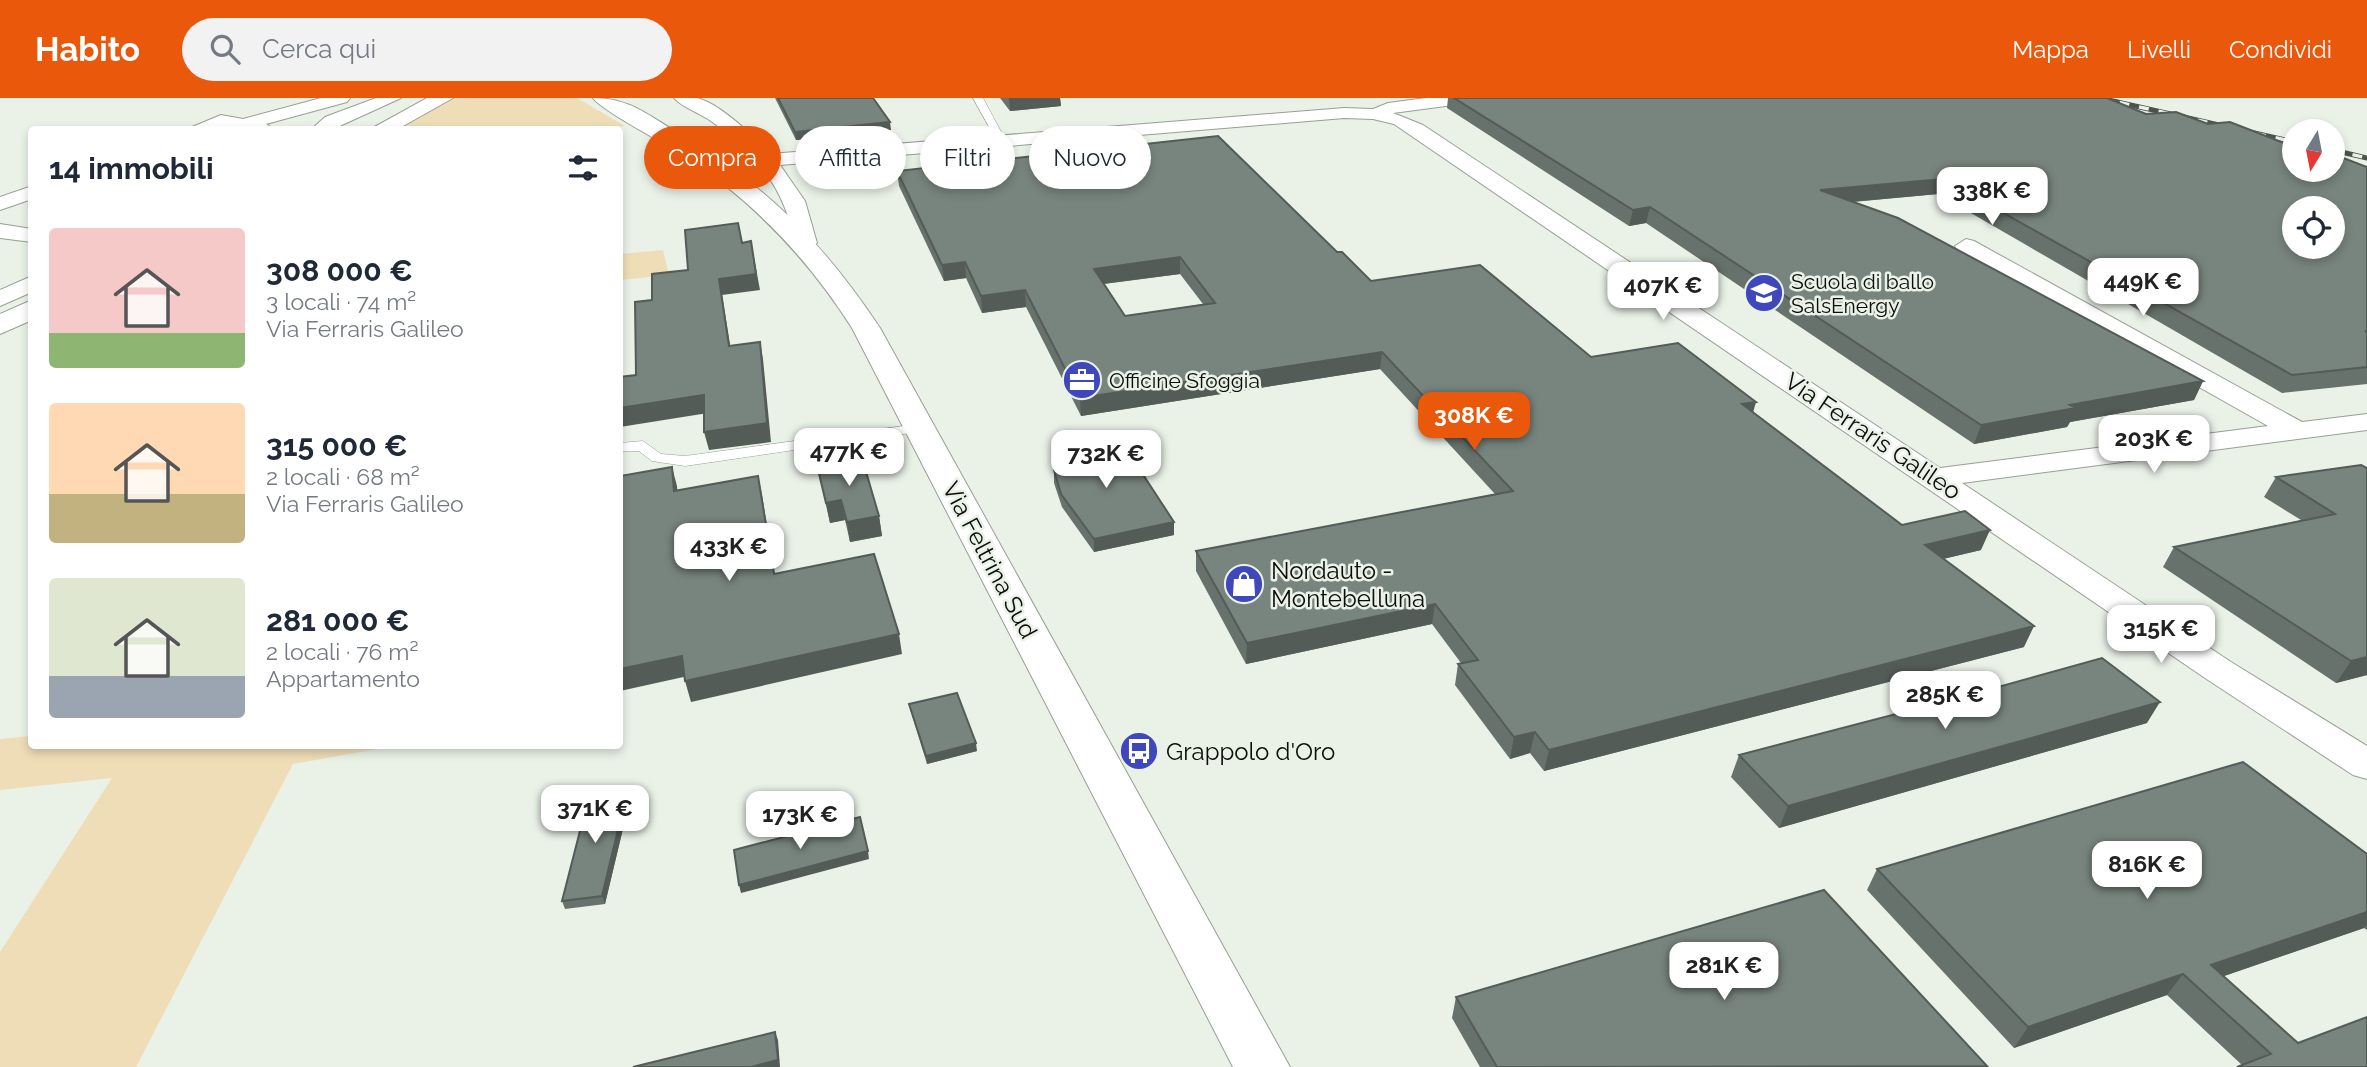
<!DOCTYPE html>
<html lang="it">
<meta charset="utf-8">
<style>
body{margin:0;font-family:Raleway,sans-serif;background:#f2f2f3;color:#1f2937;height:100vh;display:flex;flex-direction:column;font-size:26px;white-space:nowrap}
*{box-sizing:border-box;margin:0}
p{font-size:23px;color:#747a83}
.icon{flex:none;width:38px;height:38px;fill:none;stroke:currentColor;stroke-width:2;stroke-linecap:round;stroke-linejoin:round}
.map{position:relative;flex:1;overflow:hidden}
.sheet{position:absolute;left:28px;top:28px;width:595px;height:623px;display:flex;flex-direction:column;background:#fff;border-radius:7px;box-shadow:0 4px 10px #0003}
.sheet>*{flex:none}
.hud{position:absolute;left:644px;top:28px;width:665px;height:63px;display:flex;gap:14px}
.needle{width:46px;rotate:190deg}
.tools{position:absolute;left:2282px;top:21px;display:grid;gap:14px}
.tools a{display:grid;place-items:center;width:63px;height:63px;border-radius:50%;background:#fff;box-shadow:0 4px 10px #0003;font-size:35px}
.price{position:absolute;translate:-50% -60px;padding:0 16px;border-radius:14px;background:#fff;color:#222;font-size:23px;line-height:46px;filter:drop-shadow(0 2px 4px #0008)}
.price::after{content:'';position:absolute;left:50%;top:42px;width:21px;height:16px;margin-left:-10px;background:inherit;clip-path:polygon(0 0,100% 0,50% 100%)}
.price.on{background:#ea580c;color:#fff}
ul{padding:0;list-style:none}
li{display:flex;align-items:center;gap:21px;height:175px;padding:0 21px}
li span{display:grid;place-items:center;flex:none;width:196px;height:140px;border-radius:7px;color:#555}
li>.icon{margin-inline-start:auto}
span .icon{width:84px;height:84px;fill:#fffc;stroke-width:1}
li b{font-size:30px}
h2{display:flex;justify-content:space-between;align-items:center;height:84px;padding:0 21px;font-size:30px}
.pill{padding:0 24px;border-radius:32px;background:#fff;box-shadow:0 4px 10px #0003;font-size:24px;line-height:63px}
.pill.on{background:#ea580c;color:#fff}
header{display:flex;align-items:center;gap:42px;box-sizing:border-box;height:98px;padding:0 35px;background:#ea580c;color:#fff}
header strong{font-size:33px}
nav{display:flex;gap:38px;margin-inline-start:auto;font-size:24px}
.search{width:490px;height:63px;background:#f2f2f3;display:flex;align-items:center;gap:18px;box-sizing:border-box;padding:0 24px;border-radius:38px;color:#747a83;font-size:26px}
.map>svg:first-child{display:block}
</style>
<header>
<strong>Habito</strong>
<div class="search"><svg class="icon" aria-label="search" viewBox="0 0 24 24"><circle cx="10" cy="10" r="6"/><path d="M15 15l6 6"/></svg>Cerca qui</div>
<nav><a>Mappa</a><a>Livelli</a><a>Condividi</a></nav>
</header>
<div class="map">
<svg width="2367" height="969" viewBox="0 0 2367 969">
<rect width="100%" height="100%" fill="#eaf2e8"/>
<path fill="#efddb7" d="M446 0H577L625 28 567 32H384Z
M663 152 669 177 620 182V156Z
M31 638 32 648H394L293 666 136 969H0V854L112 680 0 692V641Z"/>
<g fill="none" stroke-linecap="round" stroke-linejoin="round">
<g stroke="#979f95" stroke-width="1">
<path id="lane" d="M973 0H983L1005 41 1003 43H997Z
M919 326 926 330 924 333 685 368 652 363 639 353H620V345L643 343 661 356 685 358Z"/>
</g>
<g stroke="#979f95" stroke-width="2">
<path id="street" d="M321 0H350L347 4 266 26 275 32C258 32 241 29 224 28 212 28 198 32 185 32L221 17 243 21Z
M376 0H401L331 32H317L315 28 325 19Z
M674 0C681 0 691 0 697 0 721 6 754 39 770 56L1344 10 1373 11 1388 5 1426 0H1477L1468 5 1393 15 1423 27 1940 370 2268 328 1958 153 1955 148 1966 141 1974 143 2302 324 2367 316V332L1962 385 2231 564 2367 648V681L2353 677 2205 580 1394 26 1373 21 1344 20 780 67 805 103 817 145 806 152 795 145C784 88 757 57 711 23 700 15 683 10 674 0Z
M32 88V101L0 112V99Z
M0 126 32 131V144L0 140Z
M32 178V194L0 208V192Z"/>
</g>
<g stroke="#979f95" stroke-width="2">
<path id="secondary" d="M427 0H453L396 32H369Z
M32 202V222L0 236V216Z"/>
</g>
<g stroke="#979f95" stroke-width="2">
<path id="primary" d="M593 0C628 0 645 15 675 33 766 87 822 143 880 230L1290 969H1233L852 230C808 161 756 106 688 60 670 48 602 13 593 0Z"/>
</g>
<use href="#lane" fill="#fff" fill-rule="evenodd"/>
<use href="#street" fill="#fff" fill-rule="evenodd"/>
<use href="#secondary" fill="#fff" fill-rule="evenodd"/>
<use href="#primary" fill="#fff" fill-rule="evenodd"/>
<g stroke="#4e524d" stroke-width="5">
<path id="rail" d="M2100 0 2294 44
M2333 52 2367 60"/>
</g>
<use href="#rail" stroke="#eaf2e8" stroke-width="3.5" stroke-dasharray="10" stroke-linecap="butt"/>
</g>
<path fill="#67726c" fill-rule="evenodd" d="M775 0H873L891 32 796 42Z
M1000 0H1060L1061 8 1010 13Z
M1448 0H2107L2146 16 2294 72 2367 69V286L2282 295 1938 96 1853 104 2203 283 2194 302 2070 324 2067 329 1974 346 1646 125 1629 128 1447 10Z
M897 73 1337 154 1371 183 1753 314 1902 427 1981 452 1943 461 2024 549 1544 673 1530 655 1510 661 1455 587 1458 566 1461 565 1432 526 1246 566 1196 473V453L1495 396 1380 271 1081 318 1026 209 982 215 966 180 944 183 899 88ZM1180 176 1203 206 1125 218 1104 186Z
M1100 356 1128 372 1174 424V437L1094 454 1062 409 1054 385V372Z
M817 367 879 418 882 438 850 444 845 422 830 425Z
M2367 370V577L2336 585 2163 469 2174 449 2301 422 2264 399 2276 379Z
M909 606 977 653 927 666 911 614Z
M2147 625 1779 730 1731 679 1739 657Z
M631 697 605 806 565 811 562 803Z
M2367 756V832L2364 830 2224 878 2298 945 2242 967 2167 897 2014 950 1867 792 1877 771Z
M1456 899 1986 969H1480L1452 920Z"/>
<path fill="#545c58" d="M1009 0H1060L1061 8 1010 13Z
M890 24 891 32 796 42 795 34Z
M1943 81 1938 96 1816 107 1820 92Z
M1650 109 1646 125 1629 128 1633 112Z
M751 143 760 192 722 197 733 265 729 248 719 181Z
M1180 159V176L1094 187V171Z
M965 164 966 180 944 183 942 167Z
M1025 192 1026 209 982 215 981 198Z
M760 244 763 261 771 344 709 352 704 334Z
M1382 254 1380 271 1081 318 1080 300Z
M2203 283 2194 302 2070 324 2067 329 1974 346 1981 327 2070 307Z
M704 297 708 315 620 329V310Z
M1756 304 1751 322 1742 306Z
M672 369 677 388 679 412 674 393Z
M758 378 762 397 778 496 774 476Z
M841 402 845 422 830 425 826 405Z
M879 418 882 438 850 444 847 424Z
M1174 424V437L1094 454V441Z
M1990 432 1981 452 1917 467 1925 447Z
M1435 506 1432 526 1246 566 1247 545Z
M2034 528 2024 549 1544 673 1549 652Z
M899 536 902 556 691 604 685 583Z
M682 558 688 578 620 593V571Z
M2367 559V577L2336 585 2351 563Z
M2160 604 2147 625 1779 730 1788 708Z
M1535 634 1530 655 1510 661 1514 639Z
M976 645 977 653 927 666 926 658Z
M628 690 631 697 605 806 602 798Z
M868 753 869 761 741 795 739 787Z
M2367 814V826L2364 830 2195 888 2211 867Z
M2183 876 2167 897 2014 950 2028 929Z
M775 934 778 942 780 969H751Z"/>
<path fill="#78847e" stroke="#545c58" stroke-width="2" fill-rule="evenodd" d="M778 0H873L890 24 795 34Z
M1454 0H2107L2146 16 2176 14 2208 26 2230 24 2294 49V72H2333V56L2367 69V233H2365L2367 234V269L2292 277 1943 81 1820 92 1898 120 2203 283 2070 307 2076 310 1981 327 1650 109 1633 112ZM2294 110H2333V149H2294Z
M1218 38 1337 154H1342L1371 183 1480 167 1591 259 1678 245 1756 304 1742 306 1902 427 1965 413 1990 432 1925 447 2034 528 1549 652 1535 634 1514 639 1458 566 1478 562 1435 506 1247 545 1196 453 1513 393 1382 254 1080 300 1025 192 981 198 965 164 942 167 897 73ZM1180 159 1215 205 1125 218 1094 171Z
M738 125 742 145 751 143 756 176 719 181 729 248 760 244 767 325 704 334V297L620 310V279L636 277 635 204 652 202V176L688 172 685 132Z
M1096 338 1100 356 1119 355 1128 372 1138 369 1174 424 1094 441 1061 396 1054 372V355L1062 354V341Z
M862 360 879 418 847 424 841 402 826 405 817 367Z
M2361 367 2367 370V559L2351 563 2174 449 2335 416 2276 379Z
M672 369 674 393 758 378 774 476 874 456 899 536 685 583 682 558 620 571V378Z
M2102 560 2160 604 1788 708 1739 657 1973 596Z
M957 595 976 645 926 658 909 606Z
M2243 664 2367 756V814L2211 867 2298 945 2367 919V969H2237L2271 956 2183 876 2028 929 1877 771Z
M628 690 602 798 562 803 590 694Z
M860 719 868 753 739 787 734 752Z
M1824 792 1987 968 1497 969 1456 899Z
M775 934 778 962 751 969H633Z"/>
<defs>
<g id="school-disc" transform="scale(2.0125)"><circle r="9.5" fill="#3e47bb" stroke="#eaf2e8"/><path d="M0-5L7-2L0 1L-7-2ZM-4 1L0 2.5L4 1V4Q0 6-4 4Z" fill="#fff"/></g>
<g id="office-disc" transform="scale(2.0125)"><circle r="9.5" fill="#3e47bb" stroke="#eaf2e8"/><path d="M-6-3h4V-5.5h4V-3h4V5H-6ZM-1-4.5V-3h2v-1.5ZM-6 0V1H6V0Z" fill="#fff"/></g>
<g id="shop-disc" transform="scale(2.0125)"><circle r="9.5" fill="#3e47bb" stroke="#eaf2e8"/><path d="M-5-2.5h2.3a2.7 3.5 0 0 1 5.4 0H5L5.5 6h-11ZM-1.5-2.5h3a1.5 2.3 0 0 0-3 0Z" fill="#fff"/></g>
<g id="bus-disc" transform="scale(2.0125)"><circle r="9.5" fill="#3e47bb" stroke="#eaf2e8"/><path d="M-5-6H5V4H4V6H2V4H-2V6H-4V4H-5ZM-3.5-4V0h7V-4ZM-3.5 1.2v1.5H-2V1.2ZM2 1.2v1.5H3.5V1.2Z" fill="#fff"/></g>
</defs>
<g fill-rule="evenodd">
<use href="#school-disc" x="1764" y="195"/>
<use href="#office-disc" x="1082" y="282"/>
<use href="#shop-disc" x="1244" y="486"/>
<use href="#bus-disc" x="1139" y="653"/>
</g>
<g text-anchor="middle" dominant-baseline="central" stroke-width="5" stroke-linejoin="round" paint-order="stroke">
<g font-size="21" fill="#0b0d0a" stroke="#eaf2e8" text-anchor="start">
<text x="1791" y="183">Scuola di ballo<tspan x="1791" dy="24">SalsEnergy</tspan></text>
<text x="1109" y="282">Officine Sfoggia</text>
</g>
<g font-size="24" fill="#0b0d0a" stroke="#eaf2e8">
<text transform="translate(1873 338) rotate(34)">Via Ferraris Galileo</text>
<text transform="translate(990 462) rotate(62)">Via Feltrina Sud</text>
</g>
<g font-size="24" fill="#0b0d0a" stroke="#eaf2e8" text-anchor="start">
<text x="1271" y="472">Nordauto -<tspan x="1271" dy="28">Montebelluna</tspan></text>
<text x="1166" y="653">Grappolo d'Oro</text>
</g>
</g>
</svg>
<div class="tools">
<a><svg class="needle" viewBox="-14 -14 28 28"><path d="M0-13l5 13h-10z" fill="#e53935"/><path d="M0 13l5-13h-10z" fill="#747a83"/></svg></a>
<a><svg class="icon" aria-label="locate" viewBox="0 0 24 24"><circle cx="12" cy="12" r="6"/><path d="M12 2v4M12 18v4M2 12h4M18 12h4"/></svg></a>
</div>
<b class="price" style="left:1992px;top:129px">338K €</b>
<b class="price" style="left:2143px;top:220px">449K €</b>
<b class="price" style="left:1663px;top:224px">407K €</b>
<b class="price on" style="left:1474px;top:354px">308K €</b>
<b class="price" style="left:2154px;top:377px">203K €</b>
<b class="price" style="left:849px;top:390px">477K €</b>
<b class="price" style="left:1106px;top:392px">732K €</b>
<b class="price" style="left:729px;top:485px">433K €</b>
<b class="price" style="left:2161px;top:567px">315K €</b>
<b class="price" style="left:1945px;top:633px">285K €</b>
<b class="price" style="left:595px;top:747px">371K €</b>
<b class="price" style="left:800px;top:753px">173K €</b>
<b class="price" style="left:2147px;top:803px">816K €</b>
<b class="price" style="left:1724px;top:904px">281K €</b>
<div class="hud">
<a class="pill on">Compra</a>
<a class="pill">Affitta</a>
<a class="pill">Filtri</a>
<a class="pill">Nuovo</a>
</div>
<section class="sheet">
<h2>14 immobili<svg class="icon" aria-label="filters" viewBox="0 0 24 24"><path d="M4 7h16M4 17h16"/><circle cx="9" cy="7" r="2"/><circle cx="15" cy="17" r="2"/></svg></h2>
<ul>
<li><span style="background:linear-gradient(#f6c9c9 75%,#8fb573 0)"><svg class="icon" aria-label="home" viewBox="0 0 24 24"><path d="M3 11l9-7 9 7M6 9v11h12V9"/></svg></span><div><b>308 000 €</b><p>3 locali · 74 m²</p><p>Via Ferraris Galileo</p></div></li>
<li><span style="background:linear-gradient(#ffd9b3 65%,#c2b280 0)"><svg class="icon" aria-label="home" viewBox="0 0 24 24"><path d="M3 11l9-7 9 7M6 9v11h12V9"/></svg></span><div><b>315 000 €</b><p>2 locali · 68 m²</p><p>Via Ferraris Galileo</p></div></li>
<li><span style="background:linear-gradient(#dfe7d0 70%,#9aa5b1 0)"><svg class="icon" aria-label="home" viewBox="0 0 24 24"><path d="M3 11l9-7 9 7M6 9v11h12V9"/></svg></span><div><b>281 000 €</b><p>2 locali · 76 m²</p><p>Appartamento</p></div></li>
</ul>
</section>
</div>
